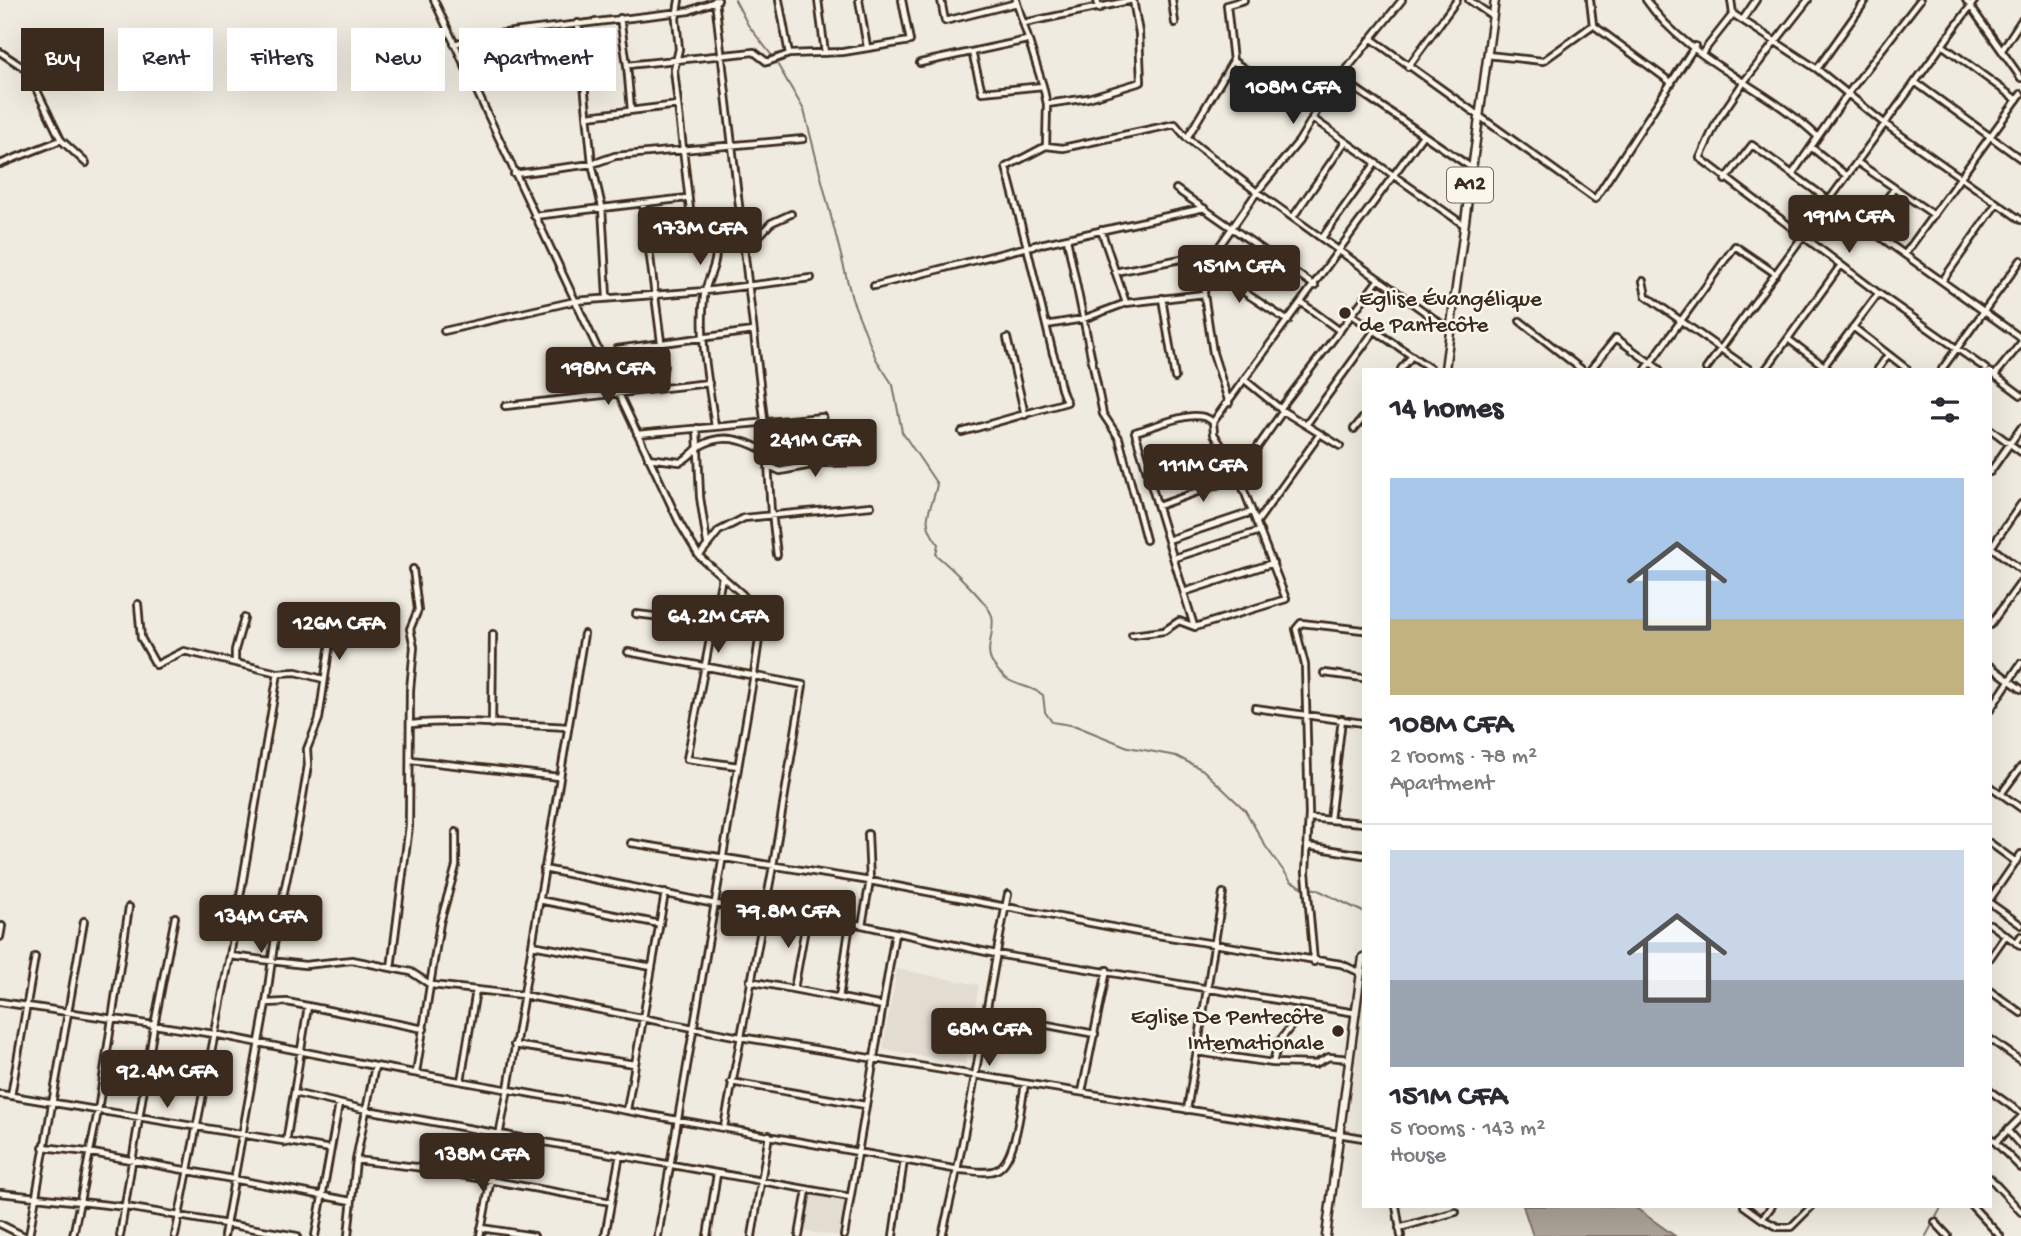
<!DOCTYPE html>
<meta charset="utf-8">
<style>
body{margin:0;font-family:"Gochi Hand",sans-serif;background:#f2f2f3;color:#2b2b33;height:100vh;display:flex;flex-direction:column;font-size:26px;white-space:nowrap}
*{box-sizing:border-box;margin:0}
p{font-size:23px;color:#7c7c81}
.icon{flex:none;width:38px;height:38px;fill:none;stroke:currentColor;stroke-width:2;stroke-linecap:round;stroke-linejoin:round}
.map{position:relative;flex:1;overflow:hidden}
.panel{position:absolute;left:1362px;top:368px;width:630px;height:840px;display:flex;flex-direction:column;background:#fff;border-radius:0px;box-shadow:0 7px 28px #0002}
.panel>*{flex:none}
.top-card{position:absolute;left:21px;top:28px;width:665px;height:63px;display:flex;gap:14px}
.price{position:absolute;translate:-50% -60px;padding:0 16px;border-radius:7px;background:#3b2a1e;color:#fff;font-size:23px;line-height:46px;filter:drop-shadow(0 2px 4px #0008)}
.price::after{content:'';position:absolute;left:50%;top:42px;width:21px;height:16px;margin-left:-10px;background:inherit;clip-path:polygon(0 0,100% 0,50% 100%)}
.price.active{background:#222;color:#fff}
ul{padding:0;list-style:none}
li{display:grid;align-content:center;gap:14px;height:371px;padding:0 28px}
li+li{border-top:2px solid #e1e1e2}
li span{display:grid;place-items:center;height:217px;border-radius:0px;color:#555}
li>.icon{margin-inline-start:auto}
span .icon{width:126px;height:126px;fill:#fffc;stroke-width:1}
li b{font-size:30px}
h2{display:flex;justify-content:space-between;align-items:center;height:84px;padding:0 28px;font-size:30px}
.pill{padding:0 24px;border-radius:0px;background:#fff;box-shadow:0 7px 28px #0002;font-size:24px;line-height:63px}
.pill.active{background:#3b2a1e;color:#fff}
.map>svg:first-child{display:block}
</style>
<div class="map">
<svg width="2021" height="1236" viewBox="0 0 2021 1236">
<rect width="100%" height="100%" fill="#f0ebe0"/>
<filter id="ink" filterUnits="userSpaceOnUse"><feTurbulence type="fractalNoise" baseFrequency=".0143" numOctaves="2"/><feDisplacementMap in="SourceGraphic" scale="14" xChannelSelector="R" yChannelSelector="G"/><feConvolveMatrix kernelMatrix="1 2 1 2 8 2 1 2 1" color-interpolation-filters="sRGB"/></filter>
<g filter="url(#ink)">
<path fill="#e2dcd1" d="M897 969 979 985 965 1064 883 1049Z
M808 1192 847 1198 842 1236 802 1231Z"/>
<path fill="#aca397" stroke="#7f7367" stroke-width="2" d="M1523 1206H1633L1675 1236H1533Z"/>
<g fill="none" stroke-linecap="round" stroke-linejoin="round">
<path stroke="#7f7367" stroke-width="2" d="M735 0 748 25 773 57
M776 62 804 110 852 299 876 359 893 385 902 432 937 484C932 512 918 517 938 544L936 555C948 565 988 602 992 616 996 632 983 650 993 664 1011 690 1023 681 1043 695L1045 712 1052 722 1076 726 1128 747 1176 756 1203 770 1245 810 1266 847 1291 881 1304 888 1316 889 1363 912
M1990 1144 2018 1117
M1926 1236 1942 1206"/>
<g stroke="#3b2a1e" stroke-width="10">
<path id="minor" d="M434 0 680 524 699 556 742 594 756 611 760 632 754 674 658 1236
M679 0 676 19 679 49 674 70 693 236 700 240 742 238 761 234 771 223 791 214
M715 0 767 445 771 513
M779 0 789 54
M818 0 825 53
M859 0 867 47
M941 0 945 21 1017 3
M1016 0 1043 86 1047 104 1046 146
M1097 0 1099 9
M1172 0 1175 23
M1244 0 1227 5 1233 61 1257 77 1327 94
M1469 0 1492 16
M1590 0 1593 25 1672 83
M1646 0C1688 61 1767 87 1818 137
M1808 0 1743 83 1717 121 1700 158 1878 293 1986 369
M1966 0 2021 78
M1733 14 1817 69 1885 124 2021 220
M620 18 627 65
M1743 19 1756 0
M578 23 592 164 602 207 607 297
M1024 23 1133 0
M1372 39 1595 199 1695 46
M454 44 488 35 689 11 718 0
M1942 45 2017 100
M2002 50 2021 21
M0 52 27 70 61 140 86 163
M972 52 982 92 1043 86
M1703 52 1733 14 1731 0
M1487 55 1543 61 1593 25
M920 63 1027 40
M1408 67 1457 0
M1817 69 1866 0
M1340 78 1472 168
M1915 82 2021 159
M1047 104 1088 98 1141 82 1139 33 1133 0
M631 110 627 65 754 52 767 62 789 54 843 52 910 41 902 0
M588 116 678 105
M1312 118 1464 225
M1187 138 1233 61
M1811 147 1847 176
M1857 162 1934 215
M0 164 61 140
M1793 173 1849 92 1920 0
M514 174 592 164 615 156 803 139
M1725 180 1752 145 2021 338
M1176 189 1315 286
M643 203 664 365 660 386
M534 216 687 198
M1293 217 1345 142
M1866 226 1894 189
M1101 230 1126 303
M1322 238 1375 164
M1067 239 1103 414 1119 438 1146 540
M712 240C723 260 706 277 704 297 699 340 709 383 715 427
M1905 254 2021 94
M1115 272 1191 257 1288 321
M1943 280 1997 203
M1643 281 1646 296 1749 369
M874 286 1027 247 1006 167 1046 146 1063 148 1175 124 1187 138 1257 192 1450 330
M1162 298 1175 378
M1302 303 1340 331
M1352 315 1431 369
M1520 321 1581 369
M1046 325 1083 319 1126 303 1204 294
M1853 327 1907 369
M444 331 575 301 705 291 811 278
M1007 338 1025 415
M1788 339 1828 369
M1824 366 1878 294
M608 369 607 361 617 349 753 331
M1401 369 1412 356
M1591 369 1616 338 1659 369
M1646 369 1735 246 1776 274
M1706 369 1975 0
M1766 369 1841 265
M1878 369 1888 355
M1942 369 2021 260
M1990 372 2021 395
M1995 375 2021 343
M1246 381 1283 411 1340 446
M1229 403 1213 353 1204 294 1205 267 1257 192 1299 141 1327 94 1402 0
M505 406 709 383
M1280 409 1379 279
M1306 425 1375 330
M697 428 700 497 707 543
M1354 429 1363 418
M1990 429 2021 452
M962 432 1067 402C1057 387 1060 370 1053 354L1027 247 1204 208
M637 434 823 417
M648 458 680 462C689 458 694 450 702 445 723 433 743 440 761 449L766 443
M769 466 780 471 822 463 868 462
M1148 472 1221 445 1214 434 1213 422 1423 135
M1990 472 2021 428
M1158 506 1239 477
M772 513 777 555
M1257 522 1320 434
M1168 540 1252 512
M1991 547 2021 570
M1990 549 2021 504
M699 556 719 531 744 518 871 506
M1174 558 1260 531
M722 577 687 759 738 766
M1184 592 1273 563
M138 604 141 638 156 665 184 651 278 673 296 672 323 679
M636 614 714 623
M1990 625 2021 582
M1194 626 1135 432C1156 427 1196 406 1213 422
M1132 635 1164 631 1179 621 1195 627 1286 599 1238 475 1283 411
M628 652 803 685 773 866 724 1127
M235 660V650L244 618
M1990 666 2021 689
M1324 673 1363 678
M1255 708 1363 723
M1990 710 2021 663
M412 724C464 719 515 725 567 727
M492 724 493 634
M411 760 559 777
M1990 786 2021 808
M2001 794 2021 767
M1309 818 1363 823
M1330 820 1342 719
M631 843 870 881 1138 932 1341 964 1361 973
M1990 843 2016 862
M1307 846 1363 855
M544 869 715 904 862 925 996 954 1356 1013
M1990 899 2021 854
M539 900 660 924
M1990 903 2021 925
M1990 924 2021 946
M862 925 870 881 868 834
M0 937 2 926
M2016 943 2021 936
M532 945 652 967
M230 956 305 965 352 960 411 972 431 985 523 995 740 1037 1363 1138
M1990 958 2006 935
M1314 962 1306 872 1309 814 1305 665 1296 629 1301 623 1363 630
M391 968 409 826 410 690 414 647 410 629 418 610 413 569
M750 981 883 1006
M794 989 807 917
M1990 991 2021 1013
M839 998 850 923
M0 1002 214 1034 375 1066 959 1170C970 1170 988 1175 998 1169 1016 1159 1021 1105 1025 1084
M266 1003 287 1002 424 1029
M984 1013 1095 1034
M1990 1039 2021 1061
M514 1045 634 1064
M1197 1052 1273 1063 1315 1064 1329 1057 1350 1059
M1273 1063 1278 1043 1299 1016
M416 1073 440 923 456 866V832
M461 1081 476 990
M731 1082 865 1105
M1990 1091 2021 1113
M1082 1092 1107 970
M294 1093 367 1110 850 1197
M0 1094 331 1149
M11 1096 35 957
M627 1110 665 893
M1187 1110 1223 893
M2007 1130 2021 1146
M1990 1137 2021 1168
M1996 1142 2021 1117
M286 1143 308 1006
M43 1147 87 1152 351 1201
M356 1160 416 1167 611 1202
M1990 1178 2021 1212
M0 1193 126 1207 297 1236
M1396 1206 1401 1236
M1744 1206 1762 1219 1772 1206
M1972 1206 2000 1236
M1762 1219 1778 1227H1791L1812 1206
M1935 1222 1948 1236
M0 1224 24 1236
M481 1228 534 1236
M1399 1228 1456 1212
M29 1236 84 921
M73 1236 98 1111 129 907
M120 1236 154 1026 175 917
M175 1236 230 956 278 673
M224 1236 266 1003 276 930 299 820 308 765 307 749 319 719 330 642
M315 1236 339 1104
M348 1236 356 1160 375 1066
M480 1236 508 1089 584 634
M605 1236 620 1154
M707 1236 717 1174
M752 1236 769 1135
M799 1236 807 1190
M844 1236 895 933
M893 1236 904 1160
M942 1236C970 1123 985 1008 1008 894"/>
</g>
<g stroke="#3b2a1e" stroke-width="11">
<path id="major" d="M1445 369 1495 0
M1326 1236 1363 957"/>
</g>
<use href="#minor" stroke="#fbf7ec" stroke-width="4.5"/>
<use href="#major" stroke="#fbf7ec" stroke-width="6"/>
</g>
</g>
<g fill="#3b2a1e" stroke="#fbf7ec" stroke-width="2.5">
<circle cx="1345" cy="313" r="7"/>
<circle cx="1338" cy="1031" r="7"/>
</g>
<g text-anchor="middle" dominant-baseline="central" stroke-width="5" stroke-linejoin="round" paint-order="stroke">
<rect fill="#fbf7ec" stroke="#75685c" stroke-width="2" x="1447" y="167.5" width="46" height="35" rx="5"/>
<g font-size="21" font-weight="bold" fill="#3b2a1e">
<text x="1470" y="185">A12</text>
</g>
<g font-size="23" fill="#3b2a1e" stroke="#fbf7ec" text-anchor="start">
<text x="1359" y="300">Eglise Évangélique<tspan x="1359" dy="26">de Pantecôte</tspan></text>
<text x="1324" y="1018" text-anchor="end">Eglise De Pentecôte<tspan x="1324" dy="26">Internationale</tspan></text>
</g>
</g>
</svg>
<b class="price active" style="left:1293px;top:126px">108M CFA</b>
<b class="price" style="left:1849px;top:255px">191M CFA</b>
<b class="price" style="left:700px;top:267px">173M CFA</b>
<b class="price" style="left:1239px;top:305px">151M CFA</b>
<b class="price" style="left:608px;top:407px">198M CFA</b>
<b class="price" style="left:815px;top:479px">241M CFA</b>
<b class="price" style="left:1203px;top:504px">111M CFA</b>
<b class="price" style="left:718px;top:655px">64.2M CFA</b>
<b class="price" style="left:339px;top:662px">126M CFA</b>
<b class="price" style="left:788px;top:950px">79.8M CFA</b>
<b class="price" style="left:261px;top:955px">134M CFA</b>
<b class="price" style="left:989px;top:1068px">68M CFA</b>
<b class="price" style="left:167px;top:1110px">92.4M CFA</b>
<b class="price" style="left:482px;top:1193px">138M CFA</b>
<div class="top-card">
<a class="pill active">Buy</a>
<a class="pill">Rent</a>
<a class="pill">Filters</a>
<a class="pill">New</a>
<a class="pill">Apartment</a>
</div>
<section class="panel">
<h2>14 homes<svg class="icon" aria-label="filters" viewBox="0 0 24 24"><path d="M4 7h16M4 17h16"/><circle cx="9" cy="7" r="2"/><circle cx="15" cy="17" r="2"/></svg></h2>
<ul>
<li><span style="background:linear-gradient(#a9c7e8 65%,#c2b280 0)"><svg class="icon" aria-label="home" viewBox="0 0 24 24"><path d="M3 11l9-7 9 7M6 9v11h12V9"/></svg></span><div><b>108M CFA</b><p>2 rooms · 78 m²</p><p>Apartment</p></div></li>
<li><span style="background:linear-gradient(#c9d6e8 60%,#9aa5b1 0)"><svg class="icon" aria-label="home" viewBox="0 0 24 24"><path d="M3 11l9-7 9 7M6 9v11h12V9"/></svg></span><div><b>151M CFA</b><p>5 rooms · 143 m²</p><p>House</p></div></li>
</ul>
</section>
</div>
